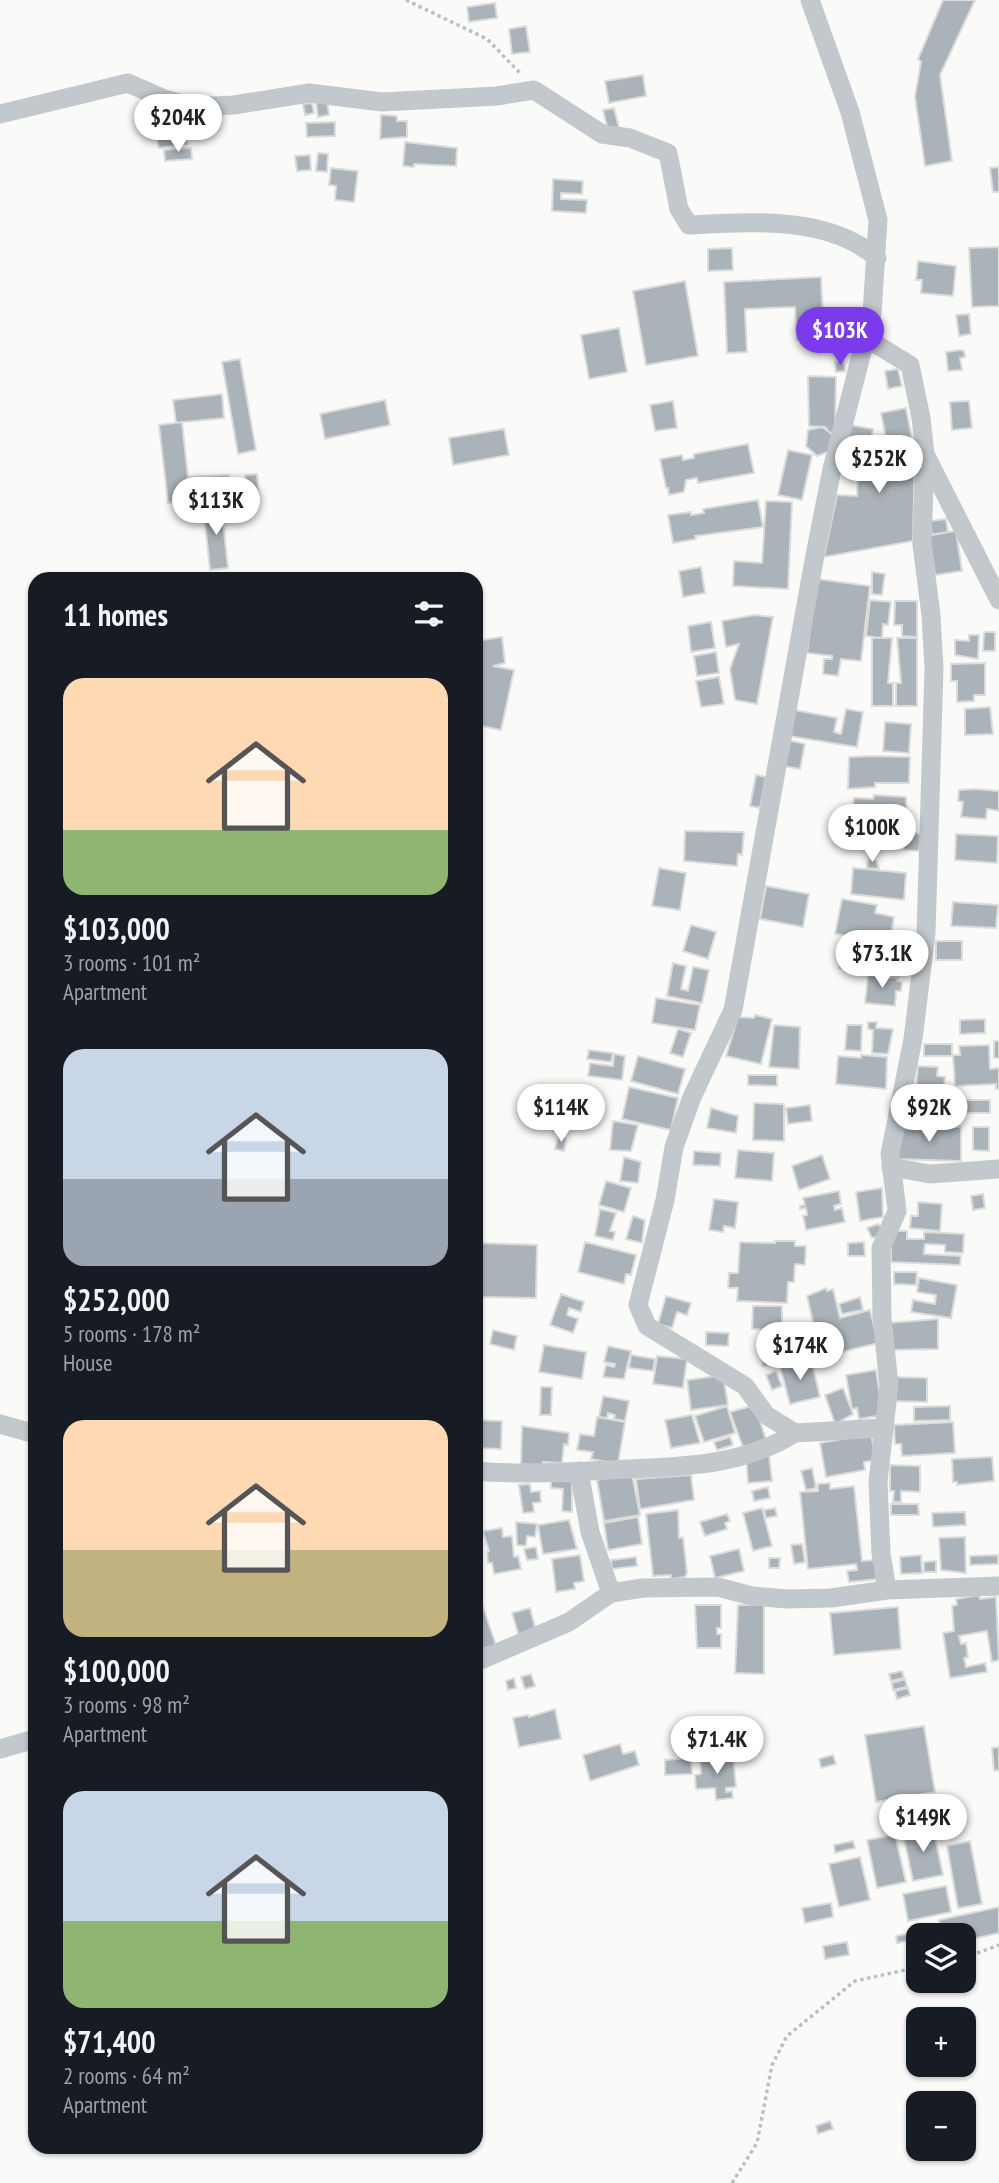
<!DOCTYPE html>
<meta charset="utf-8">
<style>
body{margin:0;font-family:"PT Sans Narrow",sans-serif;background:#242831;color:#f1f3f6;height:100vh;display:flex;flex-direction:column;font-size:26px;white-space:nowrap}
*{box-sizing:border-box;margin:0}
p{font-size:23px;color:#9ea1a6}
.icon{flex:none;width:38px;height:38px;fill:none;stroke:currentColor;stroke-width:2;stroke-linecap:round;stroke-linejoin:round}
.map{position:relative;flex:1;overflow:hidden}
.drawer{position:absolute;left:28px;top:572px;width:455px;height:1582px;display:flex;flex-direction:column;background:#171b24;border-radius:21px;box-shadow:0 2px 5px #0004}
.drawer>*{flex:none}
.buttons{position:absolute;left:906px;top:1923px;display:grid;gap:14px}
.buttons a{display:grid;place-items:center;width:70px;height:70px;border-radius:14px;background:#171b24;box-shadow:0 2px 5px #0004;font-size:35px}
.price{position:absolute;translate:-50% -60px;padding:0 16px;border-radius:24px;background:#fff;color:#222;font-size:23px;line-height:46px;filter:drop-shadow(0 2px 4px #0008)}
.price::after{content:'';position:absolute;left:50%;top:42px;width:21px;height:16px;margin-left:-10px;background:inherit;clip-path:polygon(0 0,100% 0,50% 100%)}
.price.current{background:#7c3aed;color:#fff}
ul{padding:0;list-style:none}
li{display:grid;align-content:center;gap:14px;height:371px;padding:0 35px}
li span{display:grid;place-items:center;height:217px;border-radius:21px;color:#555}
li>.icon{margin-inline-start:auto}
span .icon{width:126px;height:126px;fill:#fffc;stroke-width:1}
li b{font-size:30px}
h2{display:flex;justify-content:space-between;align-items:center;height:84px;padding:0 35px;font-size:30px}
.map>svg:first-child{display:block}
</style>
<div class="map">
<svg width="999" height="2183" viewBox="0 0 999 2183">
<rect width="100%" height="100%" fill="#fafaf8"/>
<path fill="#aab3b9" stroke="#dcdcda" stroke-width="2" d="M943 0H975L940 75 952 161 925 166 915 97 921 62 918 59Z
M495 3 497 18 469 22 467 7Z
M526 26 530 52 512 54 509 29Z
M643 75 646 96 609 103 605 81Z
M327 100 329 115 318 117 316 102Z
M312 103 314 113 305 115 303 104Z
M614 108 619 128 608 130 603 110Z
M381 115 397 116V121H407V137L380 139Z
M335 122V136L307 137 306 123Z
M184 131 187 144 159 148 156 135Z
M405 142 457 148 456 166 414 164V167L403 166Z
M191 148 192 159 165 161 164 150Z
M318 153 328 154 327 172 316 171Z
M310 155 311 170 297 171 295 156Z
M999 167V192H993L990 168Z
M331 168 358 171 354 202 335 200 336 186 329 185Z
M553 179 583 181 582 194 561 193V199L587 200 586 213 552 211Z
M999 247V306L972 307 969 248Z
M732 248 733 270 708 271V249Z
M918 261 956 266 953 296 921 293 922 280H916Z
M821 277 824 338 797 340 795 307 745 309 747 352 727 353 724 282Z
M685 281 698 356 646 365 633 291Z
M969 314 971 334 959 336 956 315Z
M619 328 627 372 589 379 581 335Z
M960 350 964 351 965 357 960 358 962 370 948 371 946 352Z
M240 359 256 450 238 454 222 362Z
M844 361 845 371 836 372 835 362Z
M898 369 902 386 888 389 885 371Z
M808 376 836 377 835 432 830 433 825 427 809 426Z
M222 394 224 418 176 423 173 400Z
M385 400 390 425 325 439 320 414Z
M673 401 677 428 655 431 650 405Z
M969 401 972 428 952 430 950 402Z
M906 408 915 453 913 541 824 557 837 495 857 496 858 453H885L888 448 881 413Z
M182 422 188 477 229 475 231 493 168 503 159 425Z
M850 425 873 429 869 452 846 448Z
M822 427 833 435 830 451 817 456 806 446 808 430Z
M504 429 509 455 453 465 449 438Z
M748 444 754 473 698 483 697 478 686 480 684 492 669 495 668 488H666L660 459 682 455 683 460 694 458V454Z
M788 450 812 455 802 500 778 495Z
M257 474 259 495 248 496 245 475Z
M758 500 763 527 695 536 696 539 673 543 668 515 691 512V515L704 513 703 509Z
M766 501 792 502 788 589 733 586 734 561 762 563Z
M221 503 228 568 210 570 203 505Z
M946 519 948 532 932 535 930 521Z
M956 531 962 571 935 575 929 535Z
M701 567 705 593 683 597 679 571Z
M872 572 885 574 882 595 872 594Z
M817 579 870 586 861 661 841 659 838 676 823 674 824 659H832V656L807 653Z
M870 600 891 602 888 625 883 624 882 638 866 636Z
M895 601H917V637L902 636V625H894Z
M754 615 773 617 757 704 735 700 730 669 739 644 726 647 722 621Z
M711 622 715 648 691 652 688 626Z
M984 632H995V651H983Z
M969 635H979L978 659 955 655V640L969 641Z
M502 637 505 663 493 666 514 670 501 730 476 725V641Z
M872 638H892L888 683H893V706H872Z
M897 638H917V706H896V683H901Z
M716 652 719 673 697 676 694 656Z
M985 663V695H974V701L957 702V681H951V664Z
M719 677 724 704 701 707 696 681Z
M990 707 993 734 965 735V709Z
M846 709 863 712 857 747 789 736 794 710 837 718 834 732 841 734Z
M885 722 911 724 909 753 883 751Z
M788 740 805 744 800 769 783 766Z
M875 756 910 757 909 783H875V787L848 789 849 757Z
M756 775 766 777 760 808 750 806Z
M976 789 999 791V811L987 809 986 819 961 817 963 802 958 801 959 790Z
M874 795 906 797 907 832 921 834 919 851 904 850 905 842 868 839 870 820 852 819 854 798 873 799Z
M849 829 865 830 864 840 848 838Z
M685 831 744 832 742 855 738 854 737 866 684 861Z
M956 834 998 836 997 863 955 860Z
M868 859 876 860 879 869 867 868Z
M659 868 686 873 680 910 652 906Z
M853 868 906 873 904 900 851 894Z
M766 886 809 894 803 927 760 919Z
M842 899 877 905 875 913 894 917 890 941 835 934Z
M953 902 998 905 996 928 951 926Z
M691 925 716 932 708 959 683 951Z
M842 941 902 949 899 976 839 968Z
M936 941H962V960H936Z
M673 963 686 966 681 989 688 991 693 967 709 970 702 1003 667 996Z
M868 975 898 978 897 981 902 982 901 991H896L895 1006 865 1003Z
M656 998 700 1005 695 1030 652 1023Z
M755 1015 772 1019 761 1064 726 1056 738 1017 754 1018Z
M985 1019V1033L960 1034V1020Z
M868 1022H877L876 1028 893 1029 888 1054 872 1053 873 1030 868 1029Z
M774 1025 800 1027 799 1069 769 1067Z
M847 1025H862L861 1051 845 1050Z
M678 1029 691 1033 683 1057 670 1053Z
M994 1041H999V1058H994Z
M924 1044H952V1056H924Z
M989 1045 990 1069 999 1068V1089H996V1084L955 1086 953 1055H960L959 1046Z
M589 1050 613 1053 611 1062 587 1059Z
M614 1054 625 1056 622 1080 588 1076 590 1063 613 1066Z
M861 1055 887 1057 886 1089 836 1084 838 1056 861 1058Z
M638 1056 685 1069 678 1094 631 1081Z
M918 1066 938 1067 937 1076 945 1077 944 1089 916 1088Z
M748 1075H777V1086L748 1085Z
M629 1087 678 1098 671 1130 622 1119Z
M567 1091 585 1095 577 1124 559 1120Z
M962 1100H990V1113H962Z
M754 1103 784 1104V1141L753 1140Z
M810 1105 812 1121 788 1124 786 1108Z
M711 1108 738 1116 736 1133 707 1128Z
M613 1121 638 1125 631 1151 610 1150Z
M945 1127H961V1161L896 1159V1129Z
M973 1127H989V1151L973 1150Z
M558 1137 566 1138 564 1151 555 1149Z
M738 1150 774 1153 772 1181 735 1178Z
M694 1151 721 1153 720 1166 693 1165Z
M822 1155 830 1179 799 1190 792 1166Z
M624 1157 641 1162 638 1183 620 1181Z
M606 1181 631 1188 624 1212 599 1205Z
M882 1188 883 1217 860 1221 856 1192Z
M839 1191 841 1204 834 1206 835 1210 842 1208 845 1222 806 1230 803 1216 807 1215 806 1208 800 1209V1206L805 1205 803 1198Z
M983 1194 985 1208 973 1210 971 1196Z
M714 1199 738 1202 735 1228 724 1226 723 1232 709 1230Z
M918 1202 942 1204 940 1231 910 1228 911 1216H918Z
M600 1209 616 1213 610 1231 615 1232 613 1240 595 1236Z
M633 1216 645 1220 642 1243 626 1239Z
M878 1224 881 1227 880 1236 872 1238 867 1228Z
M895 1231H907V1239H924V1232L964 1234 963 1253 945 1252V1245L925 1244 924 1254 961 1256 960 1265 891 1262V1238Z
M775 1241H795V1246H806L805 1265 795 1264 794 1282H788L787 1303 737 1301 738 1288H728L729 1273H738L740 1242 775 1243Z
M585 1242 636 1255 631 1275 626 1274 624 1284 578 1272Z
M864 1242 865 1256H848V1243Z
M476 1243 537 1245 536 1298 476 1297Z
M894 1272H917L916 1285 894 1284Z
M919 1278 957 1285 951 1318 911 1312 913 1300 935 1304 936 1295 917 1292Z
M826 1288 827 1291 833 1289 840 1318 870 1310 878 1343 792 1364 784 1330 813 1322 807 1296Z
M561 1294 584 1302 581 1312 569 1308 567 1315 578 1319 573 1333 550 1325Z
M666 1296 691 1303 687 1315 677 1312 672 1328 658 1324Z
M860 1297 863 1310 842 1314 839 1304Z
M753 1306H782V1330L752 1329Z
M938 1319V1349L893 1350 888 1323Z
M493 1330 517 1336 514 1350 490 1344Z
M706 1332 729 1333 728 1346 706 1345Z
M544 1345 586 1352 582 1379 539 1372Z
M608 1346 631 1351 624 1379 603 1377 606 1365 614 1367 615 1364 604 1362Z
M775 1352 776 1365 763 1366 761 1353Z
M631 1355 655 1359 653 1371 629 1368Z
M657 1356 687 1359 683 1388 653 1384Z
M811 1359 820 1397 790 1404 780 1367Z
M876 1370 883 1415 859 1419 857 1408 852 1409 846 1375Z
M776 1371 782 1386 772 1390 766 1375Z
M723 1375 728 1405 691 1410 687 1380Z
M893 1377 927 1378V1402L893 1401Z
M541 1387H552L551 1415H540Z
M843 1388 853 1414 835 1424 825 1395Z
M603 1396 629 1401 625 1421 614 1419 615 1415 608 1413 607 1418 599 1417Z
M755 1405 767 1443 744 1450 730 1412Z
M727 1406 735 1433 704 1442 695 1416Z
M950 1406V1420L914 1421V1407Z
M692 1415 700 1443 671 1448 665 1420Z
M597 1417 625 1422 618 1464 591 1459 593 1452 577 1450 580 1434 594 1436Z
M476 1420 502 1421 501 1449 476 1448Z
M953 1422 955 1453 902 1456 901 1444H895L894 1425Z
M522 1426 569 1433 568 1445 564 1444 562 1463 543 1462V1466L521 1464Z
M871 1434 876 1460 864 1462 865 1470 826 1477 820 1443Z
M730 1437 733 1445 717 1450 714 1442Z
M769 1454 772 1481 748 1483 746 1456Z
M992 1457 994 1481 957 1485V1482H953L952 1459Z
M890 1465 920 1466V1492L901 1491V1502H893L894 1491H890Z
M812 1468 816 1488 806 1490 801 1471Z
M632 1474 640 1515 604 1521 597 1480Z
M691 1475 694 1500 640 1509 636 1479Z
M551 1480 572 1481V1512L562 1511 563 1489 551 1488Z
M830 1483V1489L854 1486 862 1561 876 1560 878 1579 849 1582 847 1571 857 1570 856 1564 808 1569 800 1492 818 1491V1484Z
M530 1484 531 1492 540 1491 541 1502 533 1503 534 1512 523 1513 519 1485Z
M768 1487 770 1498 754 1501 752 1491Z
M891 1504H918L919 1515H891Z
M762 1508 772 1546 753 1551 743 1513Z
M775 1508 777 1516 766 1518 764 1510Z
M678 1510 679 1538 683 1537 687 1573 685 1577 671 1579V1575L653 1576 646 1514Z
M965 1512 966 1525 933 1527 932 1513Z
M727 1514 730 1521 725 1523 727 1529 705 1536 700 1522Z
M638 1517 642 1544 608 1550 604 1523Z
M569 1520 577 1549 543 1554 538 1525Z
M516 1522 537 1524 535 1537 527 1536 526 1546 517 1545Z
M502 1528 503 1537 512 1536 514 1557 518 1556 521 1569 494 1574 492 1563H488L487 1552 489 1551 483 1531Z
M965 1537 966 1573 941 1570 939 1538Z
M802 1544 805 1562 794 1564 791 1545Z
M536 1547 538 1559 527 1560 524 1549Z
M739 1549 744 1571 715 1578 710 1556Z
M580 1555 584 1581 574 1583 575 1589 556 1592 552 1559Z
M921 1555 922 1573 901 1574 900 1557Z
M998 1555V1564L970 1565V1556Z
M636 1557 637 1566 612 1569 611 1560Z
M769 1558H780L779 1568H769Z
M936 1561V1572H924V1562Z
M979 1595 980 1599 996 1597 999 1660 992 1662 987 1631 959 1636 961 1644 966 1643 968 1657 964 1658 966 1667 985 1663 987 1672 950 1678 943 1633 954 1631 952 1606 957 1605 956 1599Z
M479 1596 496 1645 476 1651V1597Z
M695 1605H721V1628H717V1634H721V1648H697Z
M738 1605H764V1674L735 1673Z
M898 1607 901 1649 834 1655 830 1613Z
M530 1608 536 1631 519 1636 512 1613Z
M902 1671 904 1678 891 1681 889 1674Z
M531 1674 535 1686 525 1689 521 1677Z
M514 1678 516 1688 508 1690 506 1681Z
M905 1679 907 1687 893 1690 892 1683Z
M908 1688 910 1695 897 1699 895 1691Z
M555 1709 561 1739 519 1747 513 1718 528 1715 529 1717Z
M924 1726 935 1792 876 1802 865 1735Z
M620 1744 623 1754 635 1751 639 1765 590 1781 583 1755Z
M999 1747V1770L994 1771 992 1748Z
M833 1755 836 1764 821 1768 819 1759Z
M733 1756 736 1787 726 1788V1792L732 1791 733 1798 716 1800 715 1788 696 1789 695 1775 701 1774 700 1758Z
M691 1758 692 1774 665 1775V1760Z
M933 1827 943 1875 913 1881 903 1833Z
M895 1835 906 1882 877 1888 867 1840Z
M853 1841 855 1848 835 1853 834 1845Z
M970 1841 982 1904 958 1908 947 1846Z
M860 1857 870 1900 839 1907 829 1864Z
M946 1886 951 1912 908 1921 903 1894Z
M831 1903 833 1917 805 1923 802 1908Z
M999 1907V1933L964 1941V1936H942L939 1920Z
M906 1934 908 1941 897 1943 896 1936Z
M847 1942 849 1955 825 1959 823 1946Z
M830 2121 833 2129 818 2134 816 2126Z"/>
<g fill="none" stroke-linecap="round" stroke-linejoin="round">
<path stroke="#bbbfc2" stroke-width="3.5" stroke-dasharray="3.5 3.5" stroke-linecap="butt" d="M406 0 487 39 521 74
M964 1958 999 1945
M732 2183 757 2143 772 2065 787 2036 855 1981 919 1967"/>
<path stroke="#c3c8cc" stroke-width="19" d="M810 0 850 112 878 220 872 313 832 469 815 555 733 1010 692 1097 674 1147 665 1200 638 1305 647 1326 745 1386 766 1415 795 1433 883 1428
M0 114 128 83 162 98 192 107 234 105 309 93 382 102 497 96 534 90 602 134 630 138 668 153 679 209 689 225C749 222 828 215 877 258
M866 338 910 365 921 418 925 454 999 600
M891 1167 930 1174 999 1169
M0 1424 35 1434
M476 1471C520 1475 565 1472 609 1470 675 1466 737 1469 795 1433
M579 1471 590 1532 611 1593
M887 1590 881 1553 878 1481 889 1385 882 1317 881 1248 897 1211 890 1154 913 1039 926 933 934 668 931 615 922 545 925 454
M476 1662 569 1622 611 1593 643 1588 718 1587 752 1596 787 1599 831 1598 887 1590 999 1586
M0 1749 35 1739"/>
</g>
</svg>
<div class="buttons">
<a><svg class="icon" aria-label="layers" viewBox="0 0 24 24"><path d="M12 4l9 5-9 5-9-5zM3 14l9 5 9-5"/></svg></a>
<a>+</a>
<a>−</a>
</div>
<b class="price" style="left:178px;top:154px">$204K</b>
<b class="price current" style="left:840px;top:367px">$103K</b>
<b class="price" style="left:879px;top:495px">$252K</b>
<b class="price" style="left:216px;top:537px">$113K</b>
<b class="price" style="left:872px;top:864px">$100K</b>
<b class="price" style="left:882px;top:990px">$73.1K</b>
<b class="price" style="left:561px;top:1144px">$114K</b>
<b class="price" style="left:929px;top:1144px">$92K</b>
<b class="price" style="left:800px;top:1382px">$174K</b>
<b class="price" style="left:717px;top:1776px">$71.4K</b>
<b class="price" style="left:923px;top:1854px">$149K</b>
<section class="drawer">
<h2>11 homes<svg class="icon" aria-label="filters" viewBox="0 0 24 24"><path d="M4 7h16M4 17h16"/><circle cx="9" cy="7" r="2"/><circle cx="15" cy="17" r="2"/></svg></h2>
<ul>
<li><span style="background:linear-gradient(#ffd9b3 70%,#8fb573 0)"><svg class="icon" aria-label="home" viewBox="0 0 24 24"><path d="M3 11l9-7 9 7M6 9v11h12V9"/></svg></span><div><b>$103,000</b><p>3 rooms · 101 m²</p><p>Apartment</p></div></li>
<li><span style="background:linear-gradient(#c9d6e8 60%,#9aa5b1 0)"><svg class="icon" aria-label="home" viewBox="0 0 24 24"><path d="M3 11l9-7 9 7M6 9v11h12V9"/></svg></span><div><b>$252,000</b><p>5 rooms · 178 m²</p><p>House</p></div></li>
<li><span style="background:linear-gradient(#ffd9b3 60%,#c2b280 0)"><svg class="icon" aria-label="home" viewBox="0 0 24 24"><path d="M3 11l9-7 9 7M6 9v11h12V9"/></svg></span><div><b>$100,000</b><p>3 rooms · 98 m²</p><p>Apartment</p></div></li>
<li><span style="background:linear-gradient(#c9d6e8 60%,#8fb573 0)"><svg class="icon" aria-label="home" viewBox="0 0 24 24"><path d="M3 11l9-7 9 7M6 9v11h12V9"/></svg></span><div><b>$71,400</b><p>2 rooms · 64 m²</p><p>Apartment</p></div></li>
</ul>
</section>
</div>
